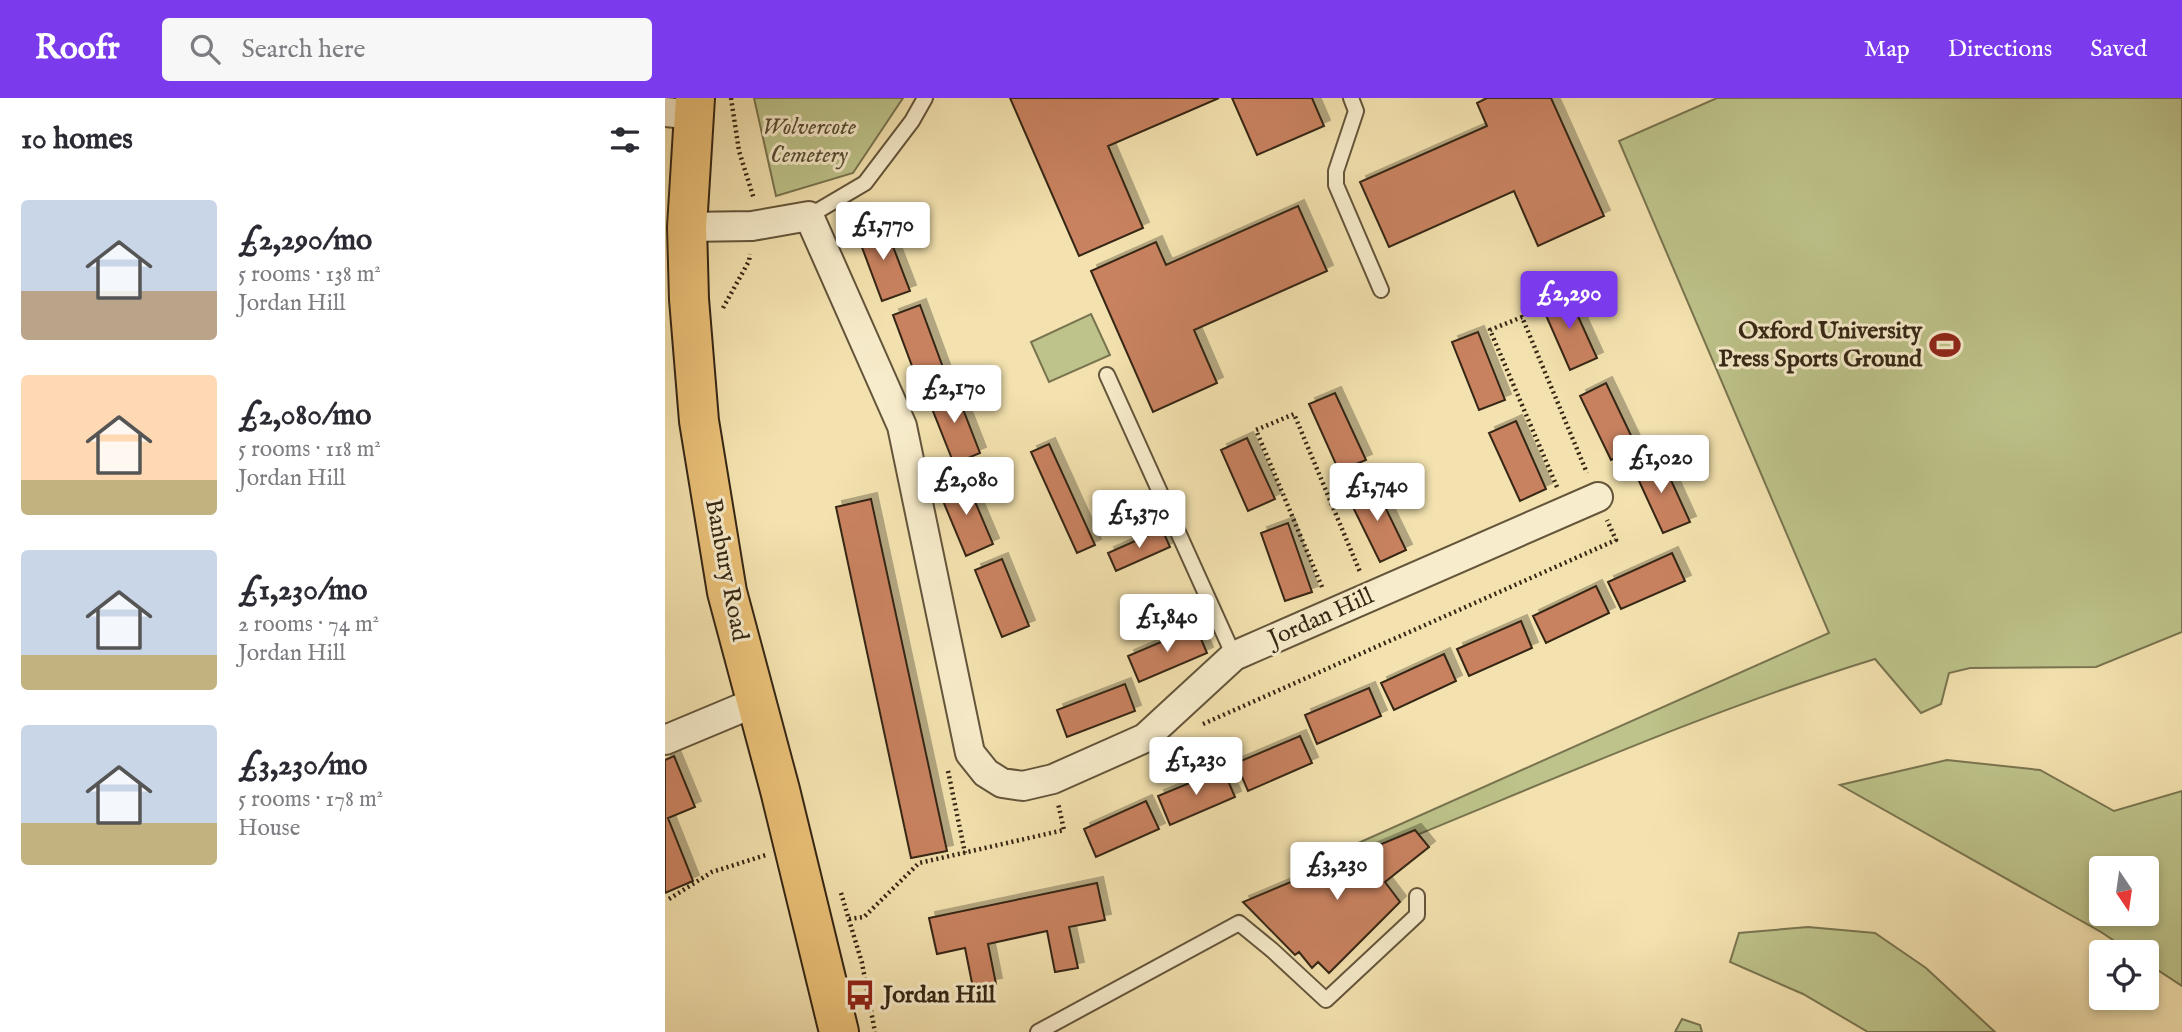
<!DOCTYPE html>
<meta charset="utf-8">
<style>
body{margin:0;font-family:"IM FELL English",serif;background:#f7f7f7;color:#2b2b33;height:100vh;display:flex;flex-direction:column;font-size:26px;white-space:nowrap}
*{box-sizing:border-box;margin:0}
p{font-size:23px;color:#7c7c81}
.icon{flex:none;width:38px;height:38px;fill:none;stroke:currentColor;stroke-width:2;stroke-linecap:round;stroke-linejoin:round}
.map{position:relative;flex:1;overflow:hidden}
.drawer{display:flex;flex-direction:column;background:#fff;width:665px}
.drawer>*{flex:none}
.needle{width:46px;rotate:167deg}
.controls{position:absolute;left:1424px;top:758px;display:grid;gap:14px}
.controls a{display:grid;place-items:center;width:70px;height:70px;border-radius:7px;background:#fff;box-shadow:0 4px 10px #0003;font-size:35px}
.price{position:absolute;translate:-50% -60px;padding:0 16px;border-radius:7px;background:#fff;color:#222;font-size:23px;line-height:46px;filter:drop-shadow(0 2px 4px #0008)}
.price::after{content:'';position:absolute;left:50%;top:42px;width:21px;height:16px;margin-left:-10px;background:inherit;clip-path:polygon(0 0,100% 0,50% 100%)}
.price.current{background:#7c3aed;color:#fff}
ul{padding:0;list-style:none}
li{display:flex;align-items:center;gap:21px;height:175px;padding:0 21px}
li span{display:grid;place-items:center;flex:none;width:196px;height:140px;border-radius:7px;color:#555}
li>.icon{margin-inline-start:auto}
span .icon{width:84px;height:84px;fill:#fffc;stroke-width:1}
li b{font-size:30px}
h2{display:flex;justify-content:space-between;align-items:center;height:84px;padding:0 21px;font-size:30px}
header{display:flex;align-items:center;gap:42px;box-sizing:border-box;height:98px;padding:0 35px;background:#7c3aed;color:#fff}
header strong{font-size:33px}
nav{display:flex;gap:38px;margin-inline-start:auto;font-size:24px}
.search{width:490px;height:63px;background:#f7f7f7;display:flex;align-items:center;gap:18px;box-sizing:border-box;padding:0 24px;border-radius:7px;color:#7c7c81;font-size:26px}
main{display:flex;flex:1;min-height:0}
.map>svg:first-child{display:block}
</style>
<header>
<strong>Roofr</strong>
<div class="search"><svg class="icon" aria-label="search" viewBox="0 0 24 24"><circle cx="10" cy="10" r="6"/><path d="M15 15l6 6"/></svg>Search here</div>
<nav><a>Map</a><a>Directions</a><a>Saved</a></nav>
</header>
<main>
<section class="drawer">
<h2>10 homes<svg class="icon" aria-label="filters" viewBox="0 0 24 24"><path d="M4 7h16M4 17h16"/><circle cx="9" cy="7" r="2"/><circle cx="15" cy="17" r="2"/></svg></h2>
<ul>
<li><span style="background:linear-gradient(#c9d6e8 65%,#b9a48a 0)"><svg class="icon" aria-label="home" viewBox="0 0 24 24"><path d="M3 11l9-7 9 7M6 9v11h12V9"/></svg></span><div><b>£2,290/mo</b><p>5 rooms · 138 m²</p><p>Jordan Hill</p></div></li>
<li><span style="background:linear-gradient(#ffd9b3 75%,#c2b280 0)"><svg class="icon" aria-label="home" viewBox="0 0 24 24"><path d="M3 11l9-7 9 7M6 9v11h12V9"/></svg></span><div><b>£2,080/mo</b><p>5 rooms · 118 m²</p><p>Jordan Hill</p></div></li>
<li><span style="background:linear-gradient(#c9d6e8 75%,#c2b280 0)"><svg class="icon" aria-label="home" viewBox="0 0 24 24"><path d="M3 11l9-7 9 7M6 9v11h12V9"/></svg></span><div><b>£1,230/mo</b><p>2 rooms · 74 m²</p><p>Jordan Hill</p></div></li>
<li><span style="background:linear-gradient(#c9d6e8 70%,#c2b280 0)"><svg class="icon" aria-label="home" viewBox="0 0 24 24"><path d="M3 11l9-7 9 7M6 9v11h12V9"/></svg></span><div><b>£3,230/mo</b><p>5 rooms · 178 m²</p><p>House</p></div></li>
</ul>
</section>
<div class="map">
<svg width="1517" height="934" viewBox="0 0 1517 934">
<defs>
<filter id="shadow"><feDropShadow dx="6" dy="-6" stdDeviation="0" flood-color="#0004"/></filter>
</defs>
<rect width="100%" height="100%" fill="#f3e2af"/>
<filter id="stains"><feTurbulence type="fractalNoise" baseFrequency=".00286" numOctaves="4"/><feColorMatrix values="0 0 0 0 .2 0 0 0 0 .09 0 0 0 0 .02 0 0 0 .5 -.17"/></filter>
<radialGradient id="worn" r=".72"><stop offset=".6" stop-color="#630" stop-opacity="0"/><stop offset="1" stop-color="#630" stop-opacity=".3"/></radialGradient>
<path fill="#bdc38a" stroke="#79744f" stroke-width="2" fill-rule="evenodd" d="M89 0H238L188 75 111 98Z
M1052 0H1517V534L1431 569 1305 570 1284 575 1276 606 1256 615 1210 561C1034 615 865 692 695 760L682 750 1164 535 954 43Z
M426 216 445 257 384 284 366 244Z
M1282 662 1375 672 1449 713 1517 693V888L1482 865V854H1466L1436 834 1175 687ZM1437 770H1482V816H1437Z
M1143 829 1210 835 1261 870 1330 934H1203L1138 896 1065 864 1074 835Z
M1017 921 1035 927 1037 934H1010Z"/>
<path fill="#c98260" stroke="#352614" stroke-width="2" filter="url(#shadow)" d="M345 0H554L443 48 478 130 414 158Z
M567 0H647L659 28 592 57Z
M822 0H886L939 118 873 148 849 93 724 149 695 84 822 28 812 5Z
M633 108 662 173 529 232 552 285 488 314 426 173 491 144 501 167Z
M219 125 245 193 217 203 192 136Z
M902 194 932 260 905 272 876 206Z
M255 207 280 275 253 284 228 217Z
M813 234 840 302 814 312 787 244Z
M941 285 972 350 946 362 915 298Z
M289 288 315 355 289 366 262 298Z
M670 295 701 362 674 373 644 306Z
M851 323 881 391 855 403 824 335Z
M582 340 610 401 583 413 556 352Z
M384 346 430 447 412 455 366 354Z
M995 358 1025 424 998 435 968 370Z
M300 380 328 446 301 458 273 391Z
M709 386 741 452 715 464 683 399Z
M206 401 282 753 246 760 171 409Z
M623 425 647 494 620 503 596 435Z
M497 431 505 449 451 473 443 455Z
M1007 455 1020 483 956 511 943 484Z
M337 461 364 528 337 539 310 472Z
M931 488 944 515 881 545 868 518Z
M856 523 867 550 804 578 792 551Z
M531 529 542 555 474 584 463 558Z
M779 556 791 583 729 612 716 585Z
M460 586 470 613 402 639 392 612Z
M704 590 716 618 652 646 640 617Z
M635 638 647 665 583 693 571 665Z
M9 658 30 709 3 720 28 783 0 795V662Z
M558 671 570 699 505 727 493 698Z
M481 703 494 731 431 759 419 731Z
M750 732 764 749 720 784 735 804 664 875 653 864 647 870 634 854 630 857 578 804Z
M432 785 440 822 404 829 413 870 390 874 382 833 323 846 331 886 308 890 300 850 272 856 264 820Z"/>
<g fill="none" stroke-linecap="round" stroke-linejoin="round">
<g stroke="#64553b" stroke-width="18">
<path id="lane" d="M686 0 691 13 671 73V87L716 192
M144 118 200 85 247 23 260 0
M442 277 569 558
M373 934 574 825 607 852 661 902 752 817V798"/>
</g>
<g stroke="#64553b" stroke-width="32">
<path id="street" d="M0 14 29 17
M22 129 87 128 144 118 237 328 305 655 321 675 337 685 358 688 388 681 480 640 569 558 933 399
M0 642 91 604"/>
</g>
<g stroke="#352614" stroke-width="42">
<path id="primary" d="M30 0 22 129 24 201 34 323 62 494 115 692 174 934"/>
</g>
<path stroke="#352614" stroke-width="4.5" stroke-dasharray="2 3.5" stroke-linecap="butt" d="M66 0 74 53 89 101
M58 210 84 163 85 156
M892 389 825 232 857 219 922 375
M657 489 591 332 629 316 695 474
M538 626 951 442 942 422
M283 673 300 755
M176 795 197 865 210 934
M4 801 47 774 101 757
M184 821 199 819 254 765 399 732 393 705"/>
<use href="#lane" stroke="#f7eccb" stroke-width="14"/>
<use href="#street" stroke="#f7eccb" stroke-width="28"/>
<use href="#primary" stroke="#eac178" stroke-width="38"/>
</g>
<defs>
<g id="stadium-bare" transform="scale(2.415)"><path d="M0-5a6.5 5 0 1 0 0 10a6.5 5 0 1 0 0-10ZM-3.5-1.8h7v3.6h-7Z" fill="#8f2418" stroke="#f7eccb" stroke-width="2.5" paint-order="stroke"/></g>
<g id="bus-bare" transform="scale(2.415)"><path d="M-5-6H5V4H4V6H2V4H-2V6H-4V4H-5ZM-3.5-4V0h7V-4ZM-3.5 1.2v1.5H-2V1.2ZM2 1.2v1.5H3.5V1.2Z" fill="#8f2418" stroke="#f7eccb" stroke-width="2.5" paint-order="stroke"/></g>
</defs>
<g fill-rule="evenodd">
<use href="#stadium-bare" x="1280" y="247"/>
<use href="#bus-bare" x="195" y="897"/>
</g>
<g text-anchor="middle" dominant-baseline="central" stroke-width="6" stroke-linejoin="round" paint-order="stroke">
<g font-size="24" font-style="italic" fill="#574d32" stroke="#f7eccb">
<text x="144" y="29">Wolvercote<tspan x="144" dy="28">Cemetery</tspan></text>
</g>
<g font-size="24" font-weight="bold" fill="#352614" stroke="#f7eccb" text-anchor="end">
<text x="1257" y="233">Oxford University<tspan x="1257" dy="28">Press Sports Ground</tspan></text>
<text x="218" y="897" text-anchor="start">Jordan Hill</text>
</g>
<g font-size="24" fill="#352614" stroke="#f7eccb">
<text transform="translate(61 472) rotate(79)">Banbury Road</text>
<text transform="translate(656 520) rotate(-24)">Jordan Hill</text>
</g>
</g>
<rect width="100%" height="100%" filter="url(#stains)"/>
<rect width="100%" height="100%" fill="url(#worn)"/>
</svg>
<div class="controls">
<a><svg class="needle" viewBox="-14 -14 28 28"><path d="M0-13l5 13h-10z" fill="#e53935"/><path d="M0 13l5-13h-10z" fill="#7c7c81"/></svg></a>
<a><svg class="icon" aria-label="locate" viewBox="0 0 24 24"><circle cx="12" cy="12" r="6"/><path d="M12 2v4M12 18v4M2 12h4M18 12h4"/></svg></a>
</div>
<b class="price" style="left:218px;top:164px">£1,770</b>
<b class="price current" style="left:904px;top:233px">£2,290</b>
<b class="price" style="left:289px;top:327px">£2,170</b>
<b class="price" style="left:996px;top:397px">£1,020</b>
<b class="price" style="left:301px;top:419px">£2,080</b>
<b class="price" style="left:712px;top:425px">£1,740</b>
<b class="price" style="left:474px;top:452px">£1,370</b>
<b class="price" style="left:502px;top:556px">£1,840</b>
<b class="price" style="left:531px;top:699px">£1,230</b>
<b class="price" style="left:672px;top:804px">£3,230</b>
</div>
</main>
